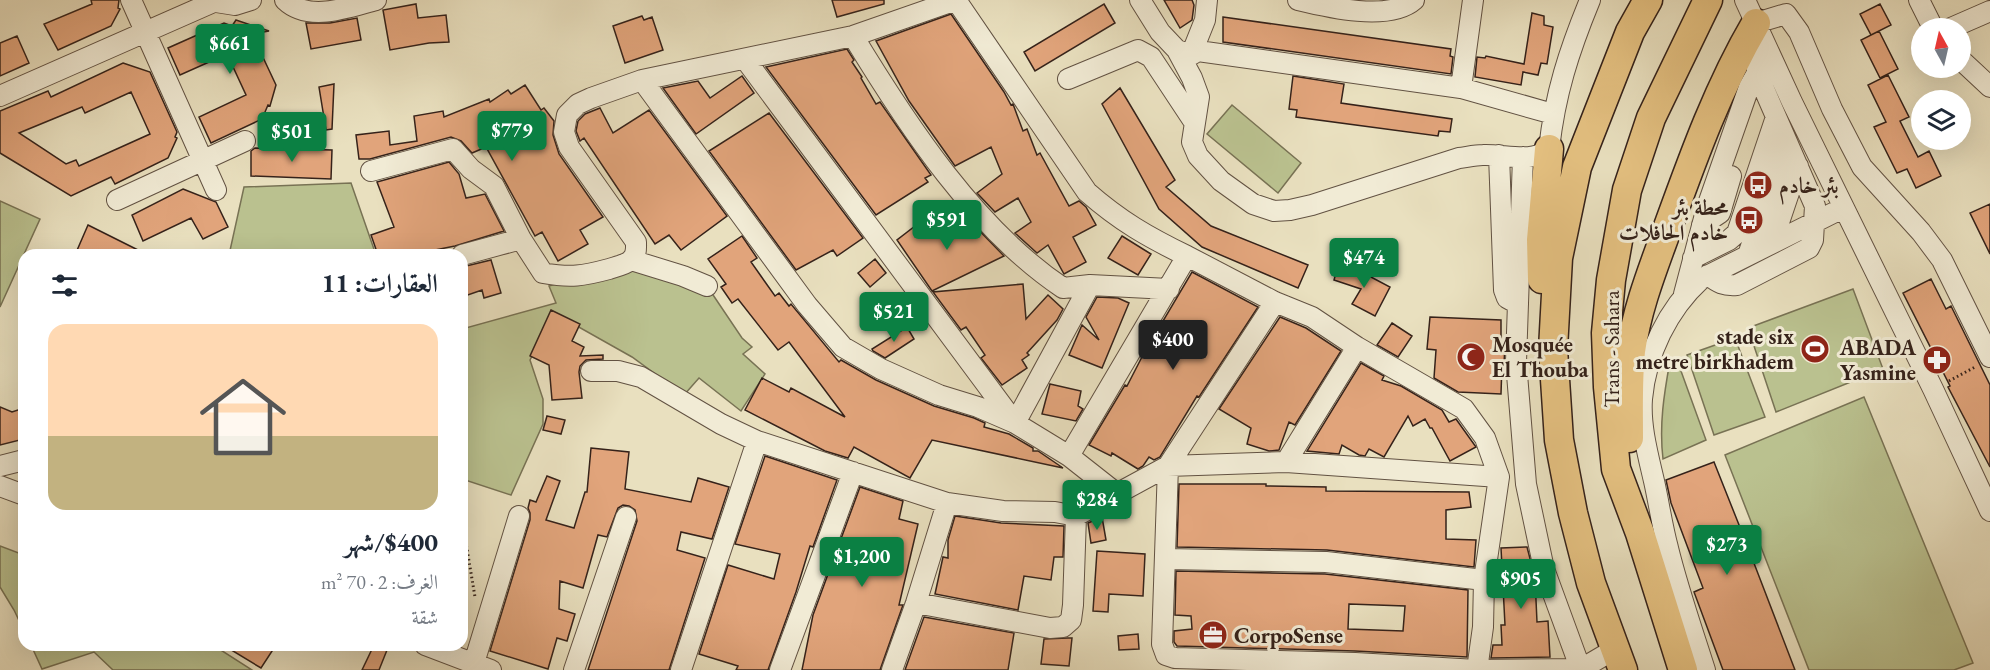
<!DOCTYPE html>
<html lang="ar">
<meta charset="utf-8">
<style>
body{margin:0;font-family:"EB Garamond",Amiri,serif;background:#f2f2f3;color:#1f2937;direction:rtl;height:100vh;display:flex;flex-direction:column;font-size:22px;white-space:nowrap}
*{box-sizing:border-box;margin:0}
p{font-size:20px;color:#747a83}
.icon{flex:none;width:33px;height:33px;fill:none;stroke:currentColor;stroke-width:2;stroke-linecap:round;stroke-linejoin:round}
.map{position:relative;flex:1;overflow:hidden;direction:ltr}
.sheet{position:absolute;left:18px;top:249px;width:450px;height:402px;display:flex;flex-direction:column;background:#fff;border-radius:18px;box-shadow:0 6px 24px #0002;direction:rtl}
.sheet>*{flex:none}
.needle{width:39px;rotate:352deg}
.controls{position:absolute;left:1911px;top:18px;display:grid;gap:12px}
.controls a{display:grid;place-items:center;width:60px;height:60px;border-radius:50%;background:#fff;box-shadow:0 6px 24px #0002;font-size:30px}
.price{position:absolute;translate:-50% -51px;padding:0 14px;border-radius:6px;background:#0b8043;color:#fff;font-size:20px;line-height:39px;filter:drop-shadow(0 2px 3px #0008)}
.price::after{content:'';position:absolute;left:50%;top:36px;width:18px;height:14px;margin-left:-9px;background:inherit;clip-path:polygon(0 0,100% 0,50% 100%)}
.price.on{background:#222;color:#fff}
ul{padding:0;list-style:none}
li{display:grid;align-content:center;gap:12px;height:318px;padding:0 30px}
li+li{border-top:2px solid #e0e1e3}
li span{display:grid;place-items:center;height:186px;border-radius:18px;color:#555}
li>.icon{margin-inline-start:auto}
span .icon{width:108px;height:108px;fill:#fffc;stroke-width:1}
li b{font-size:26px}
h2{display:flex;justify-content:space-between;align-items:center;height:72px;padding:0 30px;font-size:26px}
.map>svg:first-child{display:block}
</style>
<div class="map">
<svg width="1990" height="670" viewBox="0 0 1990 670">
<rect width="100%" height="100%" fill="#e9e0bf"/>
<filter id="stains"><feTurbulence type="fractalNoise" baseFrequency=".00333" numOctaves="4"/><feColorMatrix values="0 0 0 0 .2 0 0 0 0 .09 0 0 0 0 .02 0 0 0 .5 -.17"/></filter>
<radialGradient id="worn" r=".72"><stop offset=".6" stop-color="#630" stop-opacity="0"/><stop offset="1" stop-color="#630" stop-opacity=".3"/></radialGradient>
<path fill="#bac18f" stroke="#787254" stroke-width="1.5" d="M1232 105 1301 163 1278 193 1207 134Z
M351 183 376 255H229L244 187Z
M0 201 40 219 0 307Z
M617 266 707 286 742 338 752 347 743 354 765 374 741 411 699 378 684 395 632 357 554 313 530 360 543 399V424L511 495 462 479 464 435 462 431V329L556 303 549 286Z
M1853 289 1883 369 1776 412 1748 328Z
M1735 338 1765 417 1714 435 1687 355Z
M1677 360 1706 440 1663 459C1659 425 1664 394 1670 361Z
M1864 397 1973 663 1954 670H1809L1725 455Z
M0 546 24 555V631L14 610 0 587Z
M31 645H213L252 670H113L94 652 42 669Z"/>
<path fill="#e1a47b" stroke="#35221a" stroke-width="1.5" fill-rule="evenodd" d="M91 0H119L118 8 120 9 111 26 58 50 44 24 92 4Z
M832 0H884V4L837 17Z
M1164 0H1192L1194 5 1192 20 1180 28Z
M416 4 418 18 446 15 449 42 429 43 390 50 383 10Z
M1104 4 1115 23 1035 71 1024 52Z
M1880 4 1891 25 1871 35 1860 14Z
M1532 13 1544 16V25L1553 27 1547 64 1541 63 1538 75 1523 72 1521 85 1475 77 1477 57 1485 58 1486 56 1524 64Z
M951 14 1004 92 1011 105 1013 104 1023 131 1027 129 1037 155 1040 153 1069 206 1079 201 1086 207 1096 225 1073 237 1086 262 1064 274 1048 245 1037 253 1015 233 1031 222 1018 198 995 212 977 193 1002 174 991 147 955 166 909 101 876 41Z
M642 16 644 20 652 17 663 50 625 63 613 26Z
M1223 17 1451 49 1450 56 1453 57 1451 74 1223 42Z
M357 18 361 40 311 49 306 23H330Z
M236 20 269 31 252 34 276 85 270 106 268 105 262 119 211 143 199 117 246 95 227 54 180 75 168 48 224 23 232 26Z
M1879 31 1898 69 1880 78 1861 40Z
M17 36 29 63 0 76V43Z
M847 49 854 60 852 62 862 77 861 78 876 104 880 102 931 175 925 178 928 182 876 215 766 67Z
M123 63 150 72 177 132 175 137 177 138 168 158 115 184 111 177 71 196 0 153V111L48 91 51 97ZM131 92 150 134 79 166 76 160 66 164 19 133 82 107 85 113Z
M1888 75 1909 117 1900 121 1918 157 1929 151 1941 176 1916 188 1907 169 1897 173 1874 127 1886 122 1868 85Z
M742 76 754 93 696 134 663 88 698 81 710 98Z
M1293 76 1344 84 1341 103 1452 119 1450 132 1439 131 1438 136 1296 117 1297 110 1289 109Z
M334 84 332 129 326 130 319 87Z
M525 85 541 110 544 108 554 121 553 135 559 154 603 217 580 230 588 244 558 261 542 232 535 236 486 147 472 153 461 141 451 137 370 159H359L356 135 389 131 390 145 417 141 414 116 443 111 444 117 489 99 490 102 508 90 511 94Z
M1120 88 1175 180 1166 187 1211 226 1308 265 1298 288 1202 247 1159 209 1102 104Z
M600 108 613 133 649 110 727 216 681 250 669 235 655 244 584 138 580 141 576 131 578 121 585 114Z
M769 113 863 238 837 256 833 250 796 270 709 151Z
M255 148 332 150 331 179 251 176V151Z
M449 162 459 174 466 198 485 194 504 231 455 246 410 255H378L371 235 394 227 377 182Z
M183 189 216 202 228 227 203 239 191 218 143 241 132 215Z
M1990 204V254L1970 213Z
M928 216 939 233 968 219 1004 256 932 291 897 240Z
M88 225 148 255H75Z
M742 236 757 258 751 262 775 296 779 293 789 306 791 304 839 362 841 360 876 380 934 406 974 418 985 423 984 427 1009 434 1033 448V451H1038L1063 468 932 440 910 478 854 447 848 458 825 451 745 410 762 378 789 392 791 388 845 417 789 342 778 350 738 299 732 303 721 287 726 284 708 259Z
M1122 236 1151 254 1138 275 1108 258Z
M875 259 886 273 870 287 858 273Z
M491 260 501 293 484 298 482 290 462 297V267Z
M1338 266 1371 277 1390 287 1375 316 1352 304 1361 289 1334 280Z
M1192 272 1258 307 1199 397 1197 396 1160 457 1154 460 1149 457 1143 466 1138 469 1112 453 1111 456 1089 445 1125 385 1127 386 1144 353Z
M1931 279 1946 309 1951 306 1990 385V467L1948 387 1950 386 1903 293Z
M1023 284 1026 319 1048 295 1063 309 1057 320 1027 353 1029 355 1022 360 1027 368 1002 385 981 358 985 355 966 327 961 330 933 292Z
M1097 297 1118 298 1129 303 1102 368 1069 355 1082 325 1099 340 1086 317Z
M551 310 580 324 572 341 584 347 580 356 603 355V359L586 360 580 366 579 372 582 398 552 400 549 365 530 356Z
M1280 317 1306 328 1341 351 1295 425 1289 422 1279 450 1269 451 1247 444 1251 428 1219 409Z
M1430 317 1501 320V345H1505L1504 364H1502L1501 394 1458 392 1434 378 1436 350 1427 349Z
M1392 323 1412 336 1398 357 1377 345Z
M907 327 914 339 885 358 873 351 872 349Z
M1361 363 1384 376 1382 380 1401 386 1442 410 1449 422 1456 419 1476 447 1450 461 1432 428H1430L1425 419 1413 426 1408 416 1384 457 1369 449 1365 456 1359 455 1342 445 1339 454 1307 451Z
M1050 384 1081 391 1078 406 1083 409 1076 421 1042 414Z
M0 407 12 412 24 408V439L0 445Z
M547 416 565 420 561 434 543 430Z
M591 448 629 452 625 489 691 502 698 478 729 487 712 539 681 532 677 550 705 558 669 670H588L637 521 635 510 629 506 623 505 618 508 607 537 598 535 583 588 560 581 559 609 575 614 567 641 557 638 548 669 490 651 530 520V513L528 508 530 500 536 502 547 476 560 481 546 520 574 528 585 492H587Z
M765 456 837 480 813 547 810 546 796 592 768 670H736L738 666 699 654 728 565 774 579 780 554 735 544Z
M1714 462 1747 545 1795 670H1723L1694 592 1703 588 1671 503 1666 480Z
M1179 484H1266V486L1326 487V491L1469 492 1471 507 1446 510V539L1476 540 1474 567 1327 550 1177 547Z
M860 487 903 501 899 519 918 524 899 605H903L880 670H802L813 615Z
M955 516 1001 523 1064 526 1063 557H1054L1051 580 1024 576 1018 610 935 594 943 557 948 558V540Z
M1102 517 1106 540 1091 543 1088 523Z
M1527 547 1535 578 1537 622 1548 621 1550 657 1491 658 1493 645H1502L1501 625H1505L1501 548Z
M1097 551 1145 554 1143 596 1109 594 1108 612 1093 611Z
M1176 571 1325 574 1468 590 1467 657 1355 651 1177 646 1174 642V631L1192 629 1191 616 1175 615ZM1349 604 1405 606 1403 631 1348 629Z
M924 617 1014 633 1008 670H905Z
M1138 634 1139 649 1119 650 1118 636Z
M1068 638H1072L1069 666 1041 664 1044 639Z
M223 645H276L261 668Z
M374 645H389L379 670H362Z"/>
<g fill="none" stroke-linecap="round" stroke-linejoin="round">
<g stroke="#625243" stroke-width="22">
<path id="minor" d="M131 0 216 190
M285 0C309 23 349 7 376 0
M956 0 1087 192C1120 221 1148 237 1187 256
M1140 0 1160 32 1177 50 1192 78 1199 97 1192 142 1198 156 1221 181 1253 204 1274 211 1290 210 1312 205 1459 158C1467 157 1475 155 1483 155 1505 154 1532 164 1549 149 1555 94 1569 51 1590 0
M1298 0C1327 7 1389 22 1414 0
M1745 0 1792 102 1933 389 1990 511
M1919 0 1933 28
M216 2 235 5 251 0
M1756 23 1786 14 1799 32 1832 109 1862 167 1921 232 1942 260 1990 357
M1951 28 1990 11
M853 36C907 125 976 230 1063 288L1090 285 1169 289
M1177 50 1191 55 1198 51 1461 88 1553 114
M1191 55 1205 20 1207 0
M745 59 1015 423 1090 285
M1960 59 1990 87
M1068 79 1138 50 1151 57 1194 122
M642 80 807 305 843 347 881 369 939 395 978 407 1015 423 1069 456
M1461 88 1473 0
M0 96 218 0
M1499 155 1504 290 1507 298 1518 304
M1523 157 1516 362 1526 484 1544 569 1581 670
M371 171 453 149 471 169 494 186 521 239 543 273C571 278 583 276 609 269 616 267 627 264 631 260 637 255 636 248 636 242L569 147 564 132 567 115 578 104 591 98 642 80 853 36 956 0
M117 200 245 141
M1702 225 1720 213 1731 176
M1772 243 1798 166
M462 255 521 239
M1748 255 1787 142
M1693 258 1729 240 1737 233 1776 117
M631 260 683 276 707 286
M1708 275C1718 283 1724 286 1737 285L1809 248 1813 240 1815 206 1757 73
M1684 294 1707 207 1749 87 1757 73 1756 31
M1275 302 1168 466 1162 644 1166 655 1175 658 1355 663 1477 670 1581 669 1615 649
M591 371H618L641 377 721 424 757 441 947 503 1003 511 1055 512 1076 516 1168 466 1286 462 1499 477 1484 580 1483 627 1477 670
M1286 462 1357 347
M0 466 24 460
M0 486 24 495
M1116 493 1069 456 1187 256 1275 302 1312 317 1357 347 1464 409 1485 438 1499 477
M1166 559 1326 562 1484 580
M916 603 1050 628 1063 627 1071 620 1073 605 1076 516
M425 645 491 670
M474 663 519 516
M574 670 626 517
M681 670 757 441
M780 670 853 472
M892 670 916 603 947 503
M1705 670C1692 629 1678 589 1668 548 1662 526 1659 503 1654 481 1648 455 1640 426 1642 399 1646 354 1668 309 1701 279L1843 208"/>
</g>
<g stroke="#35221a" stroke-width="31">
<path id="highway" d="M1542 279 1541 240 1549 149
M1629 438C1629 409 1628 380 1631 351 1637 307 1654 266 1669 224 1694 155 1719 86 1756 23
M1623 670 1591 583 1573 513 1559 440 1553 349 1558 258 1577 167 1630 32 1648 0
M1683 670 1640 533 1616 469 1608 387 1606 333 1611 280 1627 190 1651 118 1708 0"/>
</g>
<path stroke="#35221a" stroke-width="3" stroke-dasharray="1.5 3" stroke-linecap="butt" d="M1949 381 1975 367
M462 519 475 597"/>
<use href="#minor" stroke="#f1ebd5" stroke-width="20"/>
<use href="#highway" stroke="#e4c080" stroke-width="28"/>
</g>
<defs>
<g id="bus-disc" transform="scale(1.5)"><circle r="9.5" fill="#8f2418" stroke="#f1ebd5"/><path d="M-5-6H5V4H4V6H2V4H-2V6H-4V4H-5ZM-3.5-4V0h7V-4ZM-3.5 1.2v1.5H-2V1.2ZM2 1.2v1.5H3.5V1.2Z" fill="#fff"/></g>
<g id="stadium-disc" transform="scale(1.5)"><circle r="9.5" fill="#8f2418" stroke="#f1ebd5"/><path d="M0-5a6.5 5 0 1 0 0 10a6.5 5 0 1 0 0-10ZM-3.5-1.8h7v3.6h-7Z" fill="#fff"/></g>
<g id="mosque-disc" transform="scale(1.5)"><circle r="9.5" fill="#8f2418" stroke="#f1ebd5"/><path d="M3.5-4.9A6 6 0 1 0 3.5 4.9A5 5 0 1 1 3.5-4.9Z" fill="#fff"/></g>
<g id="pharmacy-disc" transform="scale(1.5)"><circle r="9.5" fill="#8f2418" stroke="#f1ebd5"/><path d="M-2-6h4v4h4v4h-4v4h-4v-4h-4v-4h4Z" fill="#fff"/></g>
<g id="office-disc" transform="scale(1.5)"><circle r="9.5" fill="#8f2418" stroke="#f1ebd5"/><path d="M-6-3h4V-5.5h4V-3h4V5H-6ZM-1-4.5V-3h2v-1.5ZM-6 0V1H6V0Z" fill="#fff"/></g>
</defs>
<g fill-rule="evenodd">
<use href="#bus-disc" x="1758" y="185"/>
<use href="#bus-disc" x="1749" y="220"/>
<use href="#stadium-disc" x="1815" y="349"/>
<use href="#mosque-disc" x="1471" y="357"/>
<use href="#pharmacy-disc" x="1937" y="360"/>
<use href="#office-disc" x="1213" y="635"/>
</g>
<g text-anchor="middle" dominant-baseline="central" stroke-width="6" stroke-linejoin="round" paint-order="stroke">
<g font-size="22" font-weight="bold" fill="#35221a" stroke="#f1ebd5" text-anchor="start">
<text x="1779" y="185">بئر خادم</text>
<text x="1728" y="207" text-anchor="end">محطة بئر<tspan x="1728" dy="25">خادم الحافلات</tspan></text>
<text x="1794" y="336" text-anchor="end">stade six<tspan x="1794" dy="25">metre birkhadem</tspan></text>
<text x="1492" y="344">Mosquée<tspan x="1492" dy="25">El Thouba</tspan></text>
<text x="1916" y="347" text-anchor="end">ABADA<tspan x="1916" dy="25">Yasmine</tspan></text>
<text x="1234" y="635">CorpoSense</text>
</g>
<g font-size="22" fill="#35221a" stroke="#f1ebd5">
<text transform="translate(1611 349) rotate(-90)">Trans - Sahara</text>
</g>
</g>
<rect width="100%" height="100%" filter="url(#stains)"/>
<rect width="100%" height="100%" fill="url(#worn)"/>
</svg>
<div class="controls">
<a><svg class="needle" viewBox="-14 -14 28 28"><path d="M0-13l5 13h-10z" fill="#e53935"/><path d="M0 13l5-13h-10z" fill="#747a83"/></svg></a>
<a><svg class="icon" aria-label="layers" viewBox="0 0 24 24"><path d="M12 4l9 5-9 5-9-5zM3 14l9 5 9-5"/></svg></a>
</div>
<b class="price" style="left:230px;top:75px">$661</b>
<b class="price" style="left:512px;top:162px">$779</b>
<b class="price" style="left:292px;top:163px">$501</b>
<b class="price" style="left:947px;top:251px">$591</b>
<b class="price" style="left:1364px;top:289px">$474</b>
<b class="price" style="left:894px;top:343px">$521</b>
<b class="price on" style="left:1173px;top:371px">$400</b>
<b class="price" style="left:1097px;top:531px">$284</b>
<b class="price" style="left:1727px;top:576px">$273</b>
<b class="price" style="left:862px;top:588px">$1,200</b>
<b class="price" style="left:1521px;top:610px">$905</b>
<section class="sheet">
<h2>العقارات: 11<svg class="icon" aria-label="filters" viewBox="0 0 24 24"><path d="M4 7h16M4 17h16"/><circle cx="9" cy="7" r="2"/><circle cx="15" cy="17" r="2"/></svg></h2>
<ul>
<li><span style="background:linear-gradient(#ffd9b3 60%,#c2b280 0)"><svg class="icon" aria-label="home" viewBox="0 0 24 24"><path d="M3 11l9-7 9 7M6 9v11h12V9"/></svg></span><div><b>$400/شهر</b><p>الغرف: 2 · 70 m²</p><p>شقة</p></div></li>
</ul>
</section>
</div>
